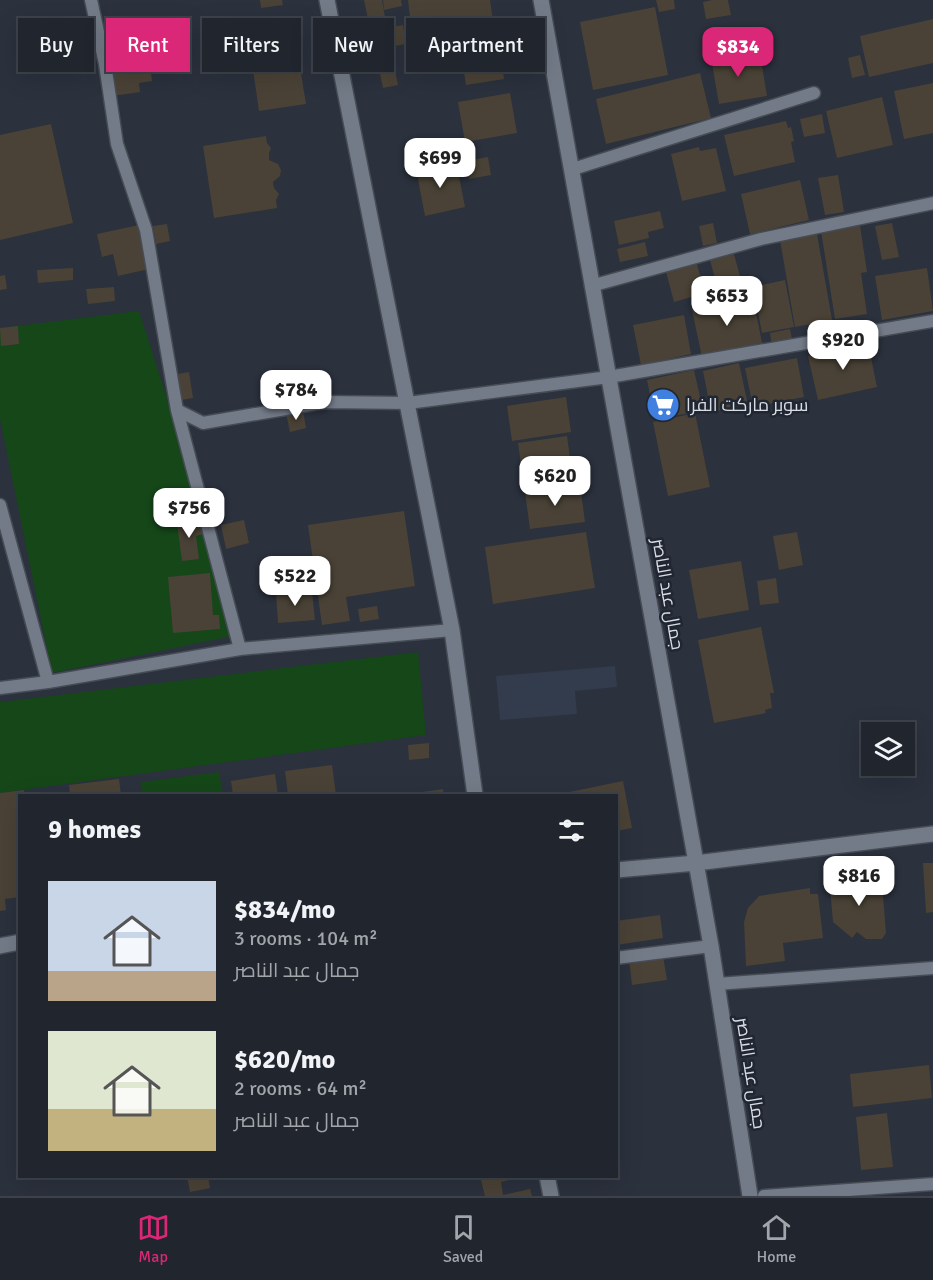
<!DOCTYPE html>
<meta charset="utf-8">
<style>
body{margin:0;font-family:Signika,Cairo,sans-serif;background:#2d313a;color:#f1f3f6;height:100vh;display:flex;flex-direction:column;font-size:22px;white-space:nowrap}
*{box-sizing:border-box;margin:0}
p{font-size:20px;color:#a2a5aa}
.icon{flex:none;width:33px;height:33px;fill:none;stroke:currentColor;stroke-width:2;stroke-linecap:round;stroke-linejoin:round}
.map{position:relative;flex:1;overflow:hidden}
.drawer{position:absolute;left:18px;top:794px;width:600px;height:384px;display:flex;flex-direction:column;background:#20252e;border-radius:0px;box-shadow:0 6px 24px #0002,0 0 0 2px #3d424a}
.drawer>*{flex:none}
.top-card{position:absolute;left:18px;top:18px;width:600px;height:54px;display:flex;gap:12px}
.tools{position:absolute;left:861px;top:722px;display:grid;gap:12px}
.tools a{display:grid;place-items:center;width:54px;height:54px;border-radius:0px;background:#20252e;box-shadow:0 6px 24px #0002,0 0 0 2px #3d424a;font-size:30px}
.price{position:absolute;translate:-50% -51px;padding:0 14px;border-radius:12px;background:#fff;color:#222;font-size:20px;line-height:39px;filter:drop-shadow(0 2px 3px #0008)}
.price::after{content:'';position:absolute;left:50%;top:36px;width:18px;height:14px;margin-left:-9px;background:inherit;clip-path:polygon(0 0,100% 0,50% 100%)}
.price.on{background:#db2777;color:#fff}
ul{padding:0;list-style:none}
li{display:flex;align-items:center;gap:18px;height:150px;padding:0 30px}
li span{display:grid;place-items:center;flex:none;width:168px;height:120px;border-radius:0px;color:#555}
li>.icon{margin-inline-start:auto}
span .icon{width:72px;height:72px;fill:#fffc;stroke-width:1}
li b{font-size:26px}
h2{display:flex;justify-content:space-between;align-items:center;height:72px;padding:0 30px;font-size:26px}
.tag{padding:0 21px;border-radius:0px;background:#20252e;box-shadow:0 6px 24px #0002,0 0 0 2px #3d424a;font-size:21px;line-height:54px}
.tag.on{background:#db2777;color:#fff}
.menu{display:flex;justify-content:space-around;align-items:center;height:84px;border-top:2px solid #3d424a;background:#20252e;font-size:16px;color:#a2a5aa}
.menu a{display:grid;justify-items:center;gap:3px}
.menu .on{color:#db2777}
.map>svg:first-child{display:block}
</style>
<div class="map">
<svg width="933" height="1196" viewBox="0 0 933 1196">
<rect width="100%" height="100%" fill="#2b313d"/>
<path fill="#333c4d" d="M615 666 617 687 575 691 577 714 500 720 496 676Z"/>
<path fill="#154719" d="M139 311 191 473 233 636 52 673 0 419V328Z
M418 652 426 735 0 793V702Z
M219 772 223 795H142L141 782Z"/>
<path fill="#4a4236" d="M260 0H282L283 5 261 8Z
M364 0H382L389 40 373 43Z
M383 0H401L402 6 384 10Z
M408 0H490L493 22 412 34Z
M656 0H674L675 9 659 12Z
M712 0H728L731 15 706 19 703 2Z
M655 7 668 75 593 90 580 22Z
M933 19V63L869 77 860 36Z
M403 25 406 44 394 46 391 27Z
M497 33 504 79 466 85 459 39Z
M296 42 306 104 259 111 250 49Z
M390 42 392 53 375 56 372 45Z
M453 46 456 63 443 66 439 49Z
M750 51 751 62 761 60 767 96 719 104 711 58Z
M860 55 865 75 852 78 848 58Z
M392 57 398 85 383 88 377 60Z
M149 58 152 81 139 83 140 92 113 96 109 64Z
M700 73 711 118 606 144 596 99Z
M933 83V133L904 139 894 91Z
M510 93 517 133 465 142 458 102Z
M882 97 893 145 837 158 826 111Z
M822 114 825 133 804 137 800 119Z
M786 121 788 128 791 127 794 141 791 142 795 162 734 176 724 135Z
M51 124 73 223 0 240V135Z
M266 136 267 143 271 148 269 153V160L278 164 281 170 280 176 273 182 274 188 279 194 276 200 277 208 214 218 203 146Z
M699 147 700 151 716 148 726 191 682 201 671 154Z
M488 157 491 175 469 179 466 161Z
M442 164 444 168 457 166 465 207 425 216 416 169Z
M838 175 844 212 825 215 818 178Z
M800 180 809 220 750 234 741 194Z
M660 211 664 228 648 232 649 238 619 245 614 221Z
M713 223 717 243 703 246 699 226Z
M892 223 899 257 882 260 875 226Z
M167 224 170 241 156 244 153 226Z
M139 225 149 269 118 276 113 254 102 257 97 234Z
M860 225 867 272 861 273 867 314 835 319 821 231Z
M817 234 832 320 795 327 780 240Z
M645 242 648 256 620 262 617 249Z
M734 254 741 280 717 286 710 260Z
M696 261 705 293 674 302 665 268Z
M73 268V280L38 283 37 270Z
M927 268 933 311 882 320 875 276Z
M5 275 7 289 0 290V276Z
M785 280 794 327 762 333 753 287Z
M114 287 115 301 88 304 86 289Z
M753 297 762 343 702 357 692 310Z
M684 315 691 354 641 365 633 325Z
M18 326 19 344 1 346 0 328Z
M790 329 793 344 772 348 770 333Z
M868 343 877 387 818 400 808 356Z
M797 358 804 397 753 407 745 368Z
M739 363 748 405 711 412 703 371Z
M694 370 703 410 655 420 647 380Z
M189 372 193 398 176 401 172 375Z
M566 397 571 432 512 441 507 406Z
M303 410 306 428 290 432 286 413Z
M695 413 710 487 668 496 653 422Z
M567 436 573 480 524 486 518 443Z
M580 484 585 522 530 529 525 492Z
M404 511 415 586 346 597 350 621 322 625 308 525Z
M200 519 203 534 196 536 199 559 182 561 177 523Z
M244 520 249 543 226 549 221 525Z
M586 532 595 588 493 604 485 547Z
M797 532 803 565 779 570 773 536Z
M741 561 749 610 698 619 689 570Z
M210 573 213 615H219L220 629 173 633 168 577Z
M776 578 779 603 760 605 757 581Z
M312 591 315 620 278 623 276 594Z
M377 606 379 619 360 622 358 609Z
M761 627 774 693H770L772 708 765 710 766 713 714 723 698 640Z
M429 743V758L409 760 408 745Z
M332 765 336 795H288L285 771Z
M275 774 278 795H233L231 781Z
M119 779 121 795H70L69 785Z
M623 781 632 828 616 831V795H555Z
M443 789 444 795H408V794Z
M24 790V795H20V897L5 899 6 910 0 911V793Z
M923 863H933V912L926 913Z
M875 878 882 883 886 933 882 939H866L857 932 852 938 833 922 830 888 837 880Z
M810 888V894H818L823 938 783 943 785 961 746 966 744 922 748 908 759 896Z
M660 915 663 938 616 945V921Z
M663 956 667 980 632 985 629 960Z
M929 1065 932 1098 853 1107 850 1074Z
M887 1113 893 1167 861 1170 856 1117Z
M187 1176H208L210 1188 190 1192Z
M480 1176H525L501 1182 503 1195 530 1189 532 1196H485Z"/>
<g fill="none" stroke-linecap="round" stroke-linejoin="round">
<g stroke="#464c55" stroke-width="15">
<path id="lane" d="M91 0 105 64 117 144 146 230 177 410
M573 169 814 93
M591 286 761 239 933 203
M0 505 48 682
M240 649 177 410 203 423 326 402 408 403 609 377 933 321
M0 688 48 682 240 649 452 630
M616 958 711 946
M717 984 933 968
M764 1196 933 1184"/>
</g>
<g stroke="#464c55" stroke-width="18">
<path id="street" d="M327 0 452 630 475 795
M547 1176 551 1196"/>
</g>
<g stroke="#464c55" stroke-width="18">
<path id="secondary" d="M541 0 711 946 750 1196
M616 870 696 863 933 834
M0 946 20 942"/>
</g>
<use href="#lane" stroke="#737b88" stroke-width="12"/>
<use href="#street" stroke="#737b88" stroke-width="15"/>
<use href="#secondary" stroke="#737b88" stroke-width="15"/>
</g>
<defs>
<g id="supermarket-disc" transform="scale(1.725)"><circle r="9.5" fill="#3f7fe0" stroke="#212732"/><path d="M-6-5.5h2.5l.6 2H6L4.5 2H-2.5L-4.4-4H-6ZM-1.5 3.2a1.3 1.3 0 1 0 .1 0ZM3 3.2a1.3 1.3 0 1 0 .1 0Z" fill="#fff"/></g>
</defs>
<g fill-rule="evenodd">
<use href="#supermarket-disc" x="663" y="405"/>
</g>
<g text-anchor="middle" dominant-baseline="central" stroke-width="5" stroke-linejoin="round" paint-order="stroke">
<g font-size="18" fill="#d9dde5" stroke="#212732" text-anchor="start">
<text x="686" y="405">سوبر ماركت الفرا</text>
</g>
<g font-size="18" fill="#d9dde5" stroke="#212732">
<text transform="translate(668 594) rotate(80)">جمال عبد الناصر</text>
<text transform="translate(751 1073) rotate(81)">جمال عبد الناصر</text>
</g>
</g>
</svg>
<div class="tools">
<a><svg class="icon" aria-label="layers" viewBox="0 0 24 24"><path d="M12 4l9 5-9 5-9-5zM3 14l9 5 9-5"/></svg></a>
</div>
<b class="price on" style="left:738px;top:78px">$834</b>
<b class="price" style="left:440px;top:189px">$699</b>
<b class="price" style="left:727px;top:327px">$653</b>
<b class="price" style="left:843px;top:371px">$920</b>
<b class="price" style="left:296px;top:421px">$784</b>
<b class="price" style="left:555px;top:507px">$620</b>
<b class="price" style="left:189px;top:539px">$756</b>
<b class="price" style="left:295px;top:607px">$522</b>
<b class="price" style="left:859px;top:907px">$816</b>
<div class="top-card">
<a class="tag">Buy</a>
<a class="tag on">Rent</a>
<a class="tag">Filters</a>
<a class="tag">New</a>
<a class="tag">Apartment</a>
</div>
<section class="drawer">
<h2>9 homes<svg class="icon" aria-label="filters" viewBox="0 0 24 24"><path d="M4 7h16M4 17h16"/><circle cx="9" cy="7" r="2"/><circle cx="15" cy="17" r="2"/></svg></h2>
<ul>
<li><span style="background:linear-gradient(#c9d6e8 75%,#b9a48a 0)"><svg class="icon" aria-label="home" viewBox="0 0 24 24"><path d="M3 11l9-7 9 7M6 9v11h12V9"/></svg></span><div><b>$834/mo</b><p>3 rooms · 104 m²</p><p>جمال عبد الناصر</p></div></li>
<li><span style="background:linear-gradient(#dfe7d0 65%,#c2b280 0)"><svg class="icon" aria-label="home" viewBox="0 0 24 24"><path d="M3 11l9-7 9 7M6 9v11h12V9"/></svg></span><div><b>$620/mo</b><p>2 rooms · 64 m²</p><p>جمال عبد الناصر</p></div></li>
</ul>
</section>
</div>
<nav class="menu">
<a class="on"><svg class="icon" aria-label="map" viewBox="0 0 24 24"><path d="M3 6l6-2 6 2 6-2v14l-6 2-6-2-6 2zM9 4v14M15 6v14"/></svg>Map</a>
<a><svg class="icon" aria-label="saved" viewBox="0 0 24 24"><path d="M7 4h10v16l-5-4-5 4z"/></svg>Saved</a>
<a><svg class="icon" aria-label="home" viewBox="0 0 24 24"><path d="M3 11l9-7 9 7M6 9v11h12V9"/></svg>Home</a>
</nav>
